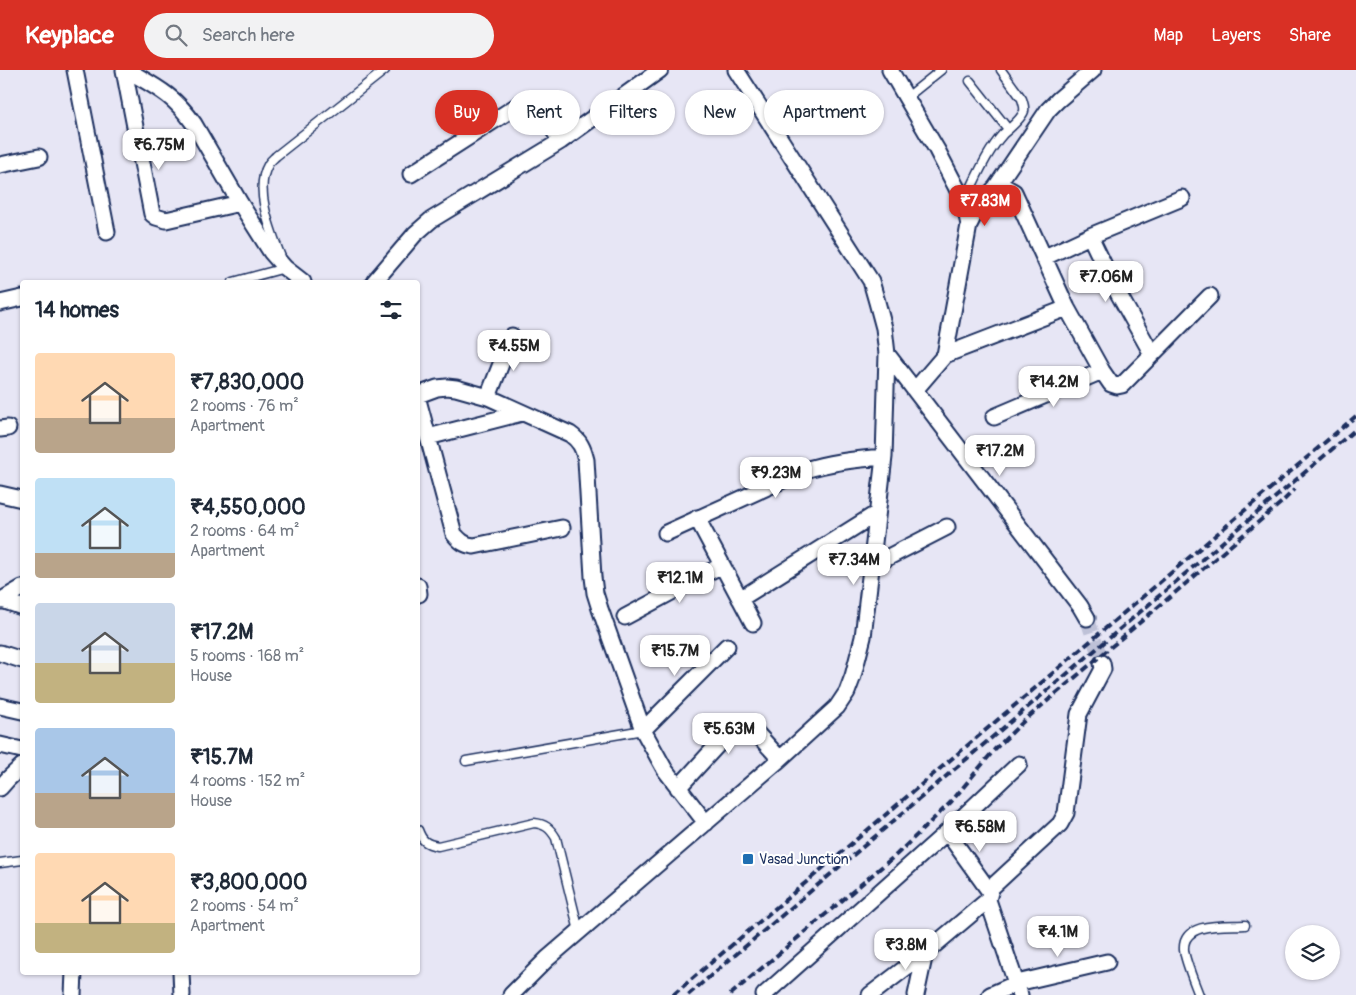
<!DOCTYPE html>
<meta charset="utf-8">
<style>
body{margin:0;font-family:Pangolin,sans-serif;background:#f2f2f3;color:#1f2937;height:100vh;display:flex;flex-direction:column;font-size:19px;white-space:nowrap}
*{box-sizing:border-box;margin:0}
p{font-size:16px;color:#747a83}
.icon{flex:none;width:28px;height:28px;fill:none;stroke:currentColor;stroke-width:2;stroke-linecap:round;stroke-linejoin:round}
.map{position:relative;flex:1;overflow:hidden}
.drawer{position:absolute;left:20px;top:210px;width:400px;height:695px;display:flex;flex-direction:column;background:#fff;border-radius:5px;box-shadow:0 1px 4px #0004}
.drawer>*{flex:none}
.banner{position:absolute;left:435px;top:20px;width:475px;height:45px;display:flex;gap:10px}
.tools{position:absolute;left:1285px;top:855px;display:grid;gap:10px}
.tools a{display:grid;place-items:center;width:55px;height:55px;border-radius:50%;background:#fff;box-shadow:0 1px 4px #0004;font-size:25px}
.price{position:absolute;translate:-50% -42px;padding:0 11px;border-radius:10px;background:#fff;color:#222;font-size:16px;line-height:32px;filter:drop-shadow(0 1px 2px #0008)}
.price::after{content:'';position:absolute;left:50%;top:30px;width:15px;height:11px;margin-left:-8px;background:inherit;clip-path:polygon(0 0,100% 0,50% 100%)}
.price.selected{background:#d93025;color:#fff}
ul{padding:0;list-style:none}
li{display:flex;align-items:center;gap:15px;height:125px;padding:0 15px}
li span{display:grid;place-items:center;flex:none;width:140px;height:100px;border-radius:5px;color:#555}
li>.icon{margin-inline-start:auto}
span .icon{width:60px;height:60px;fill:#fffc;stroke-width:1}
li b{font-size:21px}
h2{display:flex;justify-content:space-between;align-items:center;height:60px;padding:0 15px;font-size:21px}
.chip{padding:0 18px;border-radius:22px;background:#fff;box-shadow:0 1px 4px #0004;font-size:18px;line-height:45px}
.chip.selected{background:#d93025;color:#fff}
header{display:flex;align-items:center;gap:30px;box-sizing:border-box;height:70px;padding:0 25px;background:#d93025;color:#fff}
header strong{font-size:24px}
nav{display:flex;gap:28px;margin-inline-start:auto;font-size:18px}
.search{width:350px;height:45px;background:#f2f2f3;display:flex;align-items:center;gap:12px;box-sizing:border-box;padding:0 18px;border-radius:28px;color:#747a83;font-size:19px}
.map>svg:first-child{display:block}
</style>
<header>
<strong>Keyplace</strong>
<div class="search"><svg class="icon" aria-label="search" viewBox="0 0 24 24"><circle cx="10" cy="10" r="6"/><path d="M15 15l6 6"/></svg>Search here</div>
<nav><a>Map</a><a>Layers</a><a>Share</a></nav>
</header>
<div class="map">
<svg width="1356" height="925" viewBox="0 0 1356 925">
<rect width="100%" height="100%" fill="#e7e6f5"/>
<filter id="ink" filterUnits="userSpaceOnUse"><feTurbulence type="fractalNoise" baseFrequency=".02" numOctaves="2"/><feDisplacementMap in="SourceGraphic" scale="10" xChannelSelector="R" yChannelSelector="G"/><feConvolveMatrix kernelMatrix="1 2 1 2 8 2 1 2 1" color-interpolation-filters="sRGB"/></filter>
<g filter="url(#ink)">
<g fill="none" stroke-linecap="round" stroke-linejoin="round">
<path stroke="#bec1d7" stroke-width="15" stroke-dasharray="15 8" stroke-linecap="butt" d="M1087 548 1102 593"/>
<g stroke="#1b2f5e" stroke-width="11">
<path id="lane" d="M970 11 1008 59
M906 28 941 0
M964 132C976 109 986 83 1003 64 1009 59 1022 48 1024 41 1025 37 1023 33 1022 29L1001 0
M233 212 285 198C275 170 252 122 268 95 269 92 273 89 276 86L385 0
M466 691 643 660
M418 760C422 771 426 774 438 776L534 753C545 754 550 758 556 768L579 861
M0 793 22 790
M1199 925C1195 914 1185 891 1184 880 1182 851 1226 856 1245 855"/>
</g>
<g stroke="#1b2f5e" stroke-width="19">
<path id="street" d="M75 0 107 162
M124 0 152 144 156 147 166 150 240 133
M127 0C156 17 174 25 194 54L240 133 271 182 285 198 303 212
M890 0 937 80 964 132 969 155
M0 95 39 87
M411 104 523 32 530 30 535 33 561 71
M996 117 1007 118 1014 122 1067 238 1102 301 1111 314 1117 316 1122 315 1210 226
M1090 166 1113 214 1152 284
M1045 187 1090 166 1182 128
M374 212 415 164 431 150 561 71 660 0
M0 233 22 228
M887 284 1080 536 1087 548
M945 285 1067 238
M915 320 945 285 969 155 978 137 996 117 1048 40 1058 30 1093 0
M418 325 437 318 447 317 456 318 488 327 570 364C580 371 583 378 586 390L593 507 595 523 600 539 643 660 665 700 706 753
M488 327 512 266
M418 330 428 367 454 464C460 471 464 475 474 476L562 458
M994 347 1102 301
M0 359 8 358
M428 367 522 343
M0 424 22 429
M697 448 753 553
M666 463 805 400C831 392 856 389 884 387
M871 496 947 457
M418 516 419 524
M740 529 877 443
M2 530 22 537
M0 531 22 518
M625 547 722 495
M0 583 22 590
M0 636 22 641
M643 660 727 576
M0 675 22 680
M0 718 8 709 22 696
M678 718 733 658 739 654 745 653 750 656 780 689
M947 762 990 822
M181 902 182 925
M73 925 74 902
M511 925 547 889 780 689 837 637 847 622 853 606 863 567 884 387 887 284 884 258 877 232 871 211 736 0
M764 925 947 762 1019 694
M870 925 925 883 988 830
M916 925 925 883
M990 925 1017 913 1107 892
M1020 925 988 830 990 822 992 817 1060 754 1066 743 1079 644 1103 599 1102 593"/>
</g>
<use href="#lane" stroke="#fff" stroke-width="8"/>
<use href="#street" stroke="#fff" stroke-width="15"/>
<path stroke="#1b2f5e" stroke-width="4" stroke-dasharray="8 4" stroke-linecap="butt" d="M673 925 1356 346
M688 925 1356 359
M730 925 897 784 951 732 995 679 1026 649 1282 432 1295 419"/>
</g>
</g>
<rect fill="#1f6fb2" stroke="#fff" stroke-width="2" x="742" y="783" width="12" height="12" rx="2.5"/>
<g text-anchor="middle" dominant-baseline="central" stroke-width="4" stroke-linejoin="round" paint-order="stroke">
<g font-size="14" fill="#1b2f5e" stroke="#fff" text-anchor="start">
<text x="759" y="789">Vasad Junction</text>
</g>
</g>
</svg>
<div class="tools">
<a><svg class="icon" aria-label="layers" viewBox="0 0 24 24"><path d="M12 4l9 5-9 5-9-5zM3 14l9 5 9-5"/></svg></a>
</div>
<b class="price" style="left:159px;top:101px">₹6.75M</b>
<b class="price selected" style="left:985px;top:157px">₹7.83M</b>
<b class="price" style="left:1106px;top:233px">₹7.06M</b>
<b class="price" style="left:514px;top:302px">₹4.55M</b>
<b class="price" style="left:1054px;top:338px">₹14.2M</b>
<b class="price" style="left:1000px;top:407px">₹17.2M</b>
<b class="price" style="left:776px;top:429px">₹9.23M</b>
<b class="price" style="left:854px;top:516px">₹7.34M</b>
<b class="price" style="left:680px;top:534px">₹12.1M</b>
<b class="price" style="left:675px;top:607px">₹15.7M</b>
<b class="price" style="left:729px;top:685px">₹5.63M</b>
<b class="price" style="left:980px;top:783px">₹6.58M</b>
<b class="price" style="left:1058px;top:888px">₹4.1M</b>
<b class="price" style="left:906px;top:901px">₹3.8M</b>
<div class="banner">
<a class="chip selected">Buy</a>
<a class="chip">Rent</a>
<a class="chip">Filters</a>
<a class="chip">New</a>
<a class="chip">Apartment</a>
</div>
<section class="drawer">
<h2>14 homes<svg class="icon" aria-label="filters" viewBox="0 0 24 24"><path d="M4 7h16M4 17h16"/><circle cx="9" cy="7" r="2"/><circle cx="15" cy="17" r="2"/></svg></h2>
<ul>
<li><span style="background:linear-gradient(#ffd9b3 65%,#b9a48a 0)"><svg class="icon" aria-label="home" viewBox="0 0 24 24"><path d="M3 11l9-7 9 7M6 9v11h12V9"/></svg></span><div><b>₹7,830,000</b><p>2 rooms · 76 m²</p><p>Apartment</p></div></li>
<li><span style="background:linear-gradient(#bfe0f5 75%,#b9a48a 0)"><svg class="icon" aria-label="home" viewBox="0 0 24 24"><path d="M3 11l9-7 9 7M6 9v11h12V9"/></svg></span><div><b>₹4,550,000</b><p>2 rooms · 64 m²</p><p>Apartment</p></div></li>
<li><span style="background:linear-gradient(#c9d6e8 60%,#c2b280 0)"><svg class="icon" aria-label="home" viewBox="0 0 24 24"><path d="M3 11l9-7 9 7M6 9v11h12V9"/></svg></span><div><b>₹17.2M</b><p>5 rooms · 168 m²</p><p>House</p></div></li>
<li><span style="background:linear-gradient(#a9c7e8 65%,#b9a48a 0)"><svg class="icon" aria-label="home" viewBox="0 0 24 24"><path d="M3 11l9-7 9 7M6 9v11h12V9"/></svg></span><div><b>₹15.7M</b><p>4 rooms · 152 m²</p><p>House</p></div></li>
<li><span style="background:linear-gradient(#ffd9b3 70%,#c2b280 0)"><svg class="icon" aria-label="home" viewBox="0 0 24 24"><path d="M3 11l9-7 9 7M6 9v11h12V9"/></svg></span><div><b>₹3,800,000</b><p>2 rooms · 54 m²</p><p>Apartment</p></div></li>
</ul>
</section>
</div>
